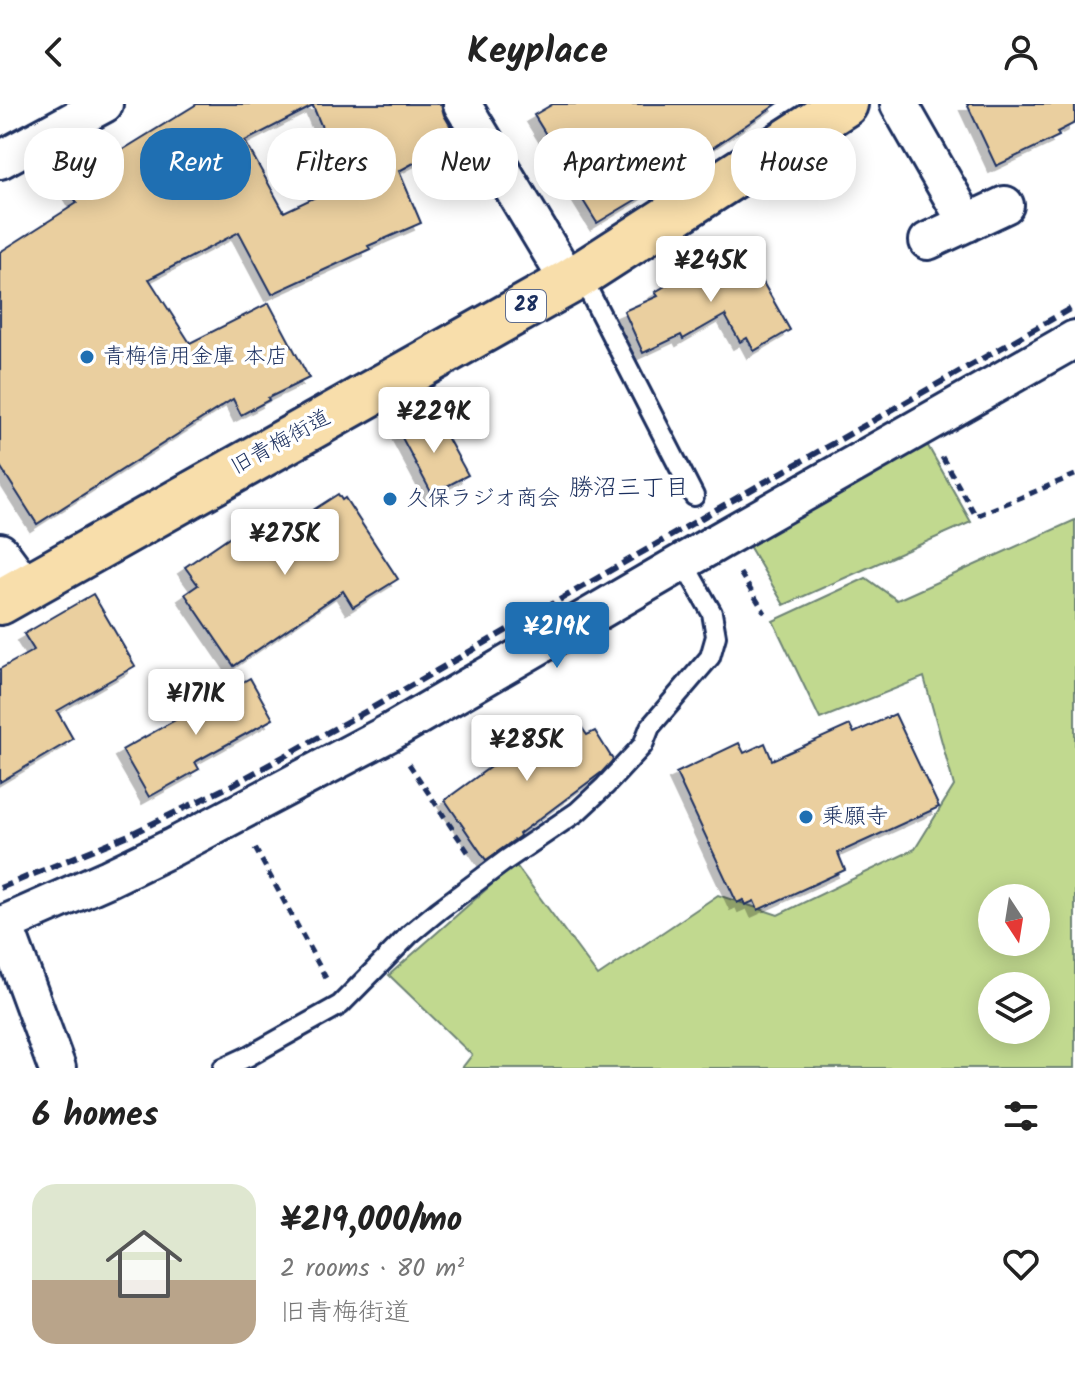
<!DOCTYPE html>
<meta charset="utf-8">
<style>
body{margin:0;font-family:Kalam,"Klee One",sans-serif;background:#f6f6f6;color:#222;height:100vh;display:flex;flex-direction:column;font-size:30px;white-space:nowrap}
*{box-sizing:border-box;margin:0}
p{font-size:26px;color:#767676}
.icon{flex:none;width:44px;height:44px;fill:none;stroke:currentColor;stroke-width:2;stroke-linecap:round;stroke-linejoin:round}
.map{position:relative;height:964px;overflow:hidden}
.details{display:flex;flex-direction:column;background:#fff;flex:1}
.details>*{flex:none}
.hud{position:absolute;left:24px;top:24px;width:1028px;height:72px;display:flex;gap:16px}
.needle{width:52px;rotate:168deg}
.fabs{position:absolute;left:978px;top:780px;display:grid;gap:16px}
.fabs a{display:grid;place-items:center;width:72px;height:72px;border-radius:50%;background:#fff;box-shadow:0 4px 20px #0003;font-size:40px}
.price{position:absolute;translate:-50% -68px;padding:0 18px;border-radius:8px;background:#fff;color:#222;font-size:26px;line-height:52px;filter:drop-shadow(0 2px 4px #0008)}
.price::after{content:'';position:absolute;left:50%;top:48px;width:24px;height:18px;margin-left:-12px;background:inherit;clip-path:polygon(0 0,100% 0,50% 100%)}
.price.active{background:#1f6fb2;color:#fff}
ul{padding:0;list-style:none}
li{display:flex;align-items:center;gap:24px;height:200px;padding:0 32px}
li span{display:grid;place-items:center;flex:none;width:224px;height:160px;border-radius:24px;color:#555}
li>.icon{margin-inline-start:auto}
span .icon{width:96px;height:96px;fill:#fffc;stroke-width:1}
li b{font-size:34px}
h2{display:flex;justify-content:space-between;align-items:center;height:96px;padding:0 32px;font-size:34px}
.tag{padding:0 28px;border-radius:32px;background:#fff;box-shadow:0 4px 20px #0003;font-size:28px;line-height:72px}
.tag.active{background:#1f6fb2;color:#fff}
header{display:flex;justify-content:space-between;align-items:center;height:104px;padding:0 32px;background:#fff;font-size:36px;font-weight:600}
.map>svg:first-child{display:block}
</style>
<header><svg class="icon" aria-label="back" viewBox="0 0 24 24"><path d="M15 5l-7 7 7 7"/></svg>Keyplace<svg class="icon" aria-label="person" viewBox="0 0 24 24"><circle cx="12" cy="8" r="4"/><path d="M4 21q1-7 8-7t8 7"/></svg></header>
<div class="map">
<svg width="1075" height="964" viewBox="0 0 1075 964">
<defs>
<filter id="shadow"><feDropShadow dx="-7" dy="7" stdDeviation="0" flood-color="#0004"/></filter>
</defs>
<rect width="100%" height="100%" fill="#fff"/>
<filter id="ink" filterUnits="userSpaceOnUse"><feTurbulence type="fractalNoise" baseFrequency=".0125" numOctaves="2"/><feDisplacementMap in="SourceGraphic" scale="16" xChannelSelector="R" yChannelSelector="G"/><feConvolveMatrix kernelMatrix="1 2 1 2 8 2 1 2 1" color-interpolation-filters="sRGB"/></filter>
<g filter="url(#ink)">
<path fill="#c1d98f" stroke="#6e8476" stroke-width="2" fill-rule="evenodd" d="M924 335 971 418 784 501 745 435Z
M1075 416V964H462L472 951 389 871 515 760 598 872 718 791 778 811 915 745 954 682 924 573 820 615 773 517 866 474 897 496ZM992 794H1036V838H992ZM992 882H1036V926H992Z"/>
<path fill="#eacf9f" stroke="#1b2f5e" stroke-width="2" fill-rule="evenodd" filter="url(#shadow)" d="M197 0H441L444 11 458 35 399 67 421 119 368 142 370 145 272 190 239 128 149 175 190 239 269 199 309 274 268 294 269 296 241 311 233 295 37 420 0 362V148L77 99 59 68 99 45 106 56ZM313 2 345 79 284 108 245 37Z
M553 0H777L642 92 597 119 566 69 569 68 534 11Z
M967 0H1075V19L1057 28 1059 32 996 62Z
M740 138 790 226 754 247 747 234 740 238 725 211 683 235 681 231 643 249 624 207 658 192 655 188Z
M435 311 468 371 432 390 400 330Z
M338 390 342 396 345 394 398 475 353 503 343 487 234 562 185 490 198 481 185 463 238 427 251 446Z
M93 490 135 562 57 607 73 635 0 678V565L34 546 24 530Z
M250 574 273 615 195 658 199 665 149 693 122 646Z
M895 610 939 703 838 749 845 766 758 806 754 797 745 801 743 796 737 799 676 669 739 639 744 649 765 639 772 656 850 621 854 629Z
M575 614 587 631 595 627 613 656 602 668 519 730 520 732 486 756 445 696 497 658 486 643 514 623 525 638 552 619 557 627Z"/>
<g fill="none" stroke-linecap="round" stroke-linejoin="round">
<g stroke="#1b2f5e" stroke-width="24">
<path id="lane" d="M580 170 694 392
M223 964 249 952 340 901 410 830 439 806 506 756 577 708 605 682 619 667 643 641 650 623 710 553 716 532 712 509 683 458"/>
</g>
<g stroke="#1b2f5e" stroke-width="42">
<path id="street" d="M462 0 569 178
M899 0 967 119
M0 56 104 0
M928 137 1005 101
M0 448 26 483
M4 820 57 964
M0 822 109 774 173 743 389 629 719 437 1075 235"/>
</g>
<g stroke="#1b2f5e" stroke-width="50">
<path id="primary" d="M0 498 569 178 845 0"/>
</g>
<path stroke="#1b2f5e" stroke-width="5" stroke-dasharray="8 6" stroke-linecap="butt" d="M942 353 976 412 1075 371
M740 469 765 509
M409 660 468 748
M255 744 327 876"/>
<use href="#lane" stroke="#fff" stroke-width="18"/>
<use href="#street" stroke="#fff" stroke-width="36"/>
<use href="#primary" stroke="#f8deab" stroke-width="44"/>
<path stroke="#1b2f5e" stroke-width="6" stroke-dasharray="12 6" stroke-linecap="butt" d="M0 784 129 731 234 680 372 604 705 412 1075 202"/>
</g>
</g>
<g fill="#1f6fb2" stroke="#fff" stroke-width="3">
<circle cx="87" cy="253" r="8"/>
<circle cx="390" cy="395" r="8"/>
<circle cx="806" cy="713" r="8"/>
</g>
<g text-anchor="middle" dominant-baseline="central" stroke-width="7" stroke-linejoin="round" paint-order="stroke">
<rect fill="#fff" stroke="#5f6d8e" stroke-width="2" x="506" y="186" width="40" height="32" rx="6"/>
<g font-size="20" font-weight="bold" fill="#1b2f5e">
<text x="526" y="202">28</text>
</g>
<g font-size="22" fill="#1b2f5e" stroke="#fff" text-anchor="start">
<text x="103" y="253">青梅信用金庫 本店</text>
<text x="406" y="395">久保ラジオ商会</text>
<text x="822" y="713">乗願寺</text>
</g>
<g font-size="22" fill="#1b2f5e" stroke="#fff">
<text transform="translate(281 339) rotate(-29)">旧青梅街道</text>
</g>
<g font-size="24" fill="#1b2f5e" stroke="#fff">
<text x="629" y="384">勝沼三丁目</text>
</g>
</g>
</svg>
<div class="fabs">
<a><svg class="needle" viewBox="-14 -14 28 28"><path d="M0-13l5 13h-10z" fill="#e53935"/><path d="M0 13l5-13h-10z" fill="#767676"/></svg></a>
<a><svg class="icon" aria-label="layers" viewBox="0 0 24 24"><path d="M12 4l9 5-9 5-9-5zM3 14l9 5 9-5"/></svg></a>
</div>
<b class="price" style="left:711px;top:200px">¥245K</b>
<b class="price" style="left:434px;top:351px">¥229K</b>
<b class="price" style="left:285px;top:473px">¥275K</b>
<b class="price active" style="left:557px;top:566px">¥219K</b>
<b class="price" style="left:196px;top:633px">¥171K</b>
<b class="price" style="left:527px;top:679px">¥285K</b>
<div class="hud">
<a class="tag">Buy</a>
<a class="tag active">Rent</a>
<a class="tag">Filters</a>
<a class="tag">New</a>
<a class="tag">Apartment</a>
<a class="tag">House</a>
</div>
</div>
<section class="details">
<h2>6 homes<svg class="icon" aria-label="filters" viewBox="0 0 24 24"><path d="M4 7h16M4 17h16"/><circle cx="9" cy="7" r="2"/><circle cx="15" cy="17" r="2"/></svg></h2>
<ul>
<li><span style="background:linear-gradient(#dfe7d0 60%,#b9a48a 0)"><svg class="icon" aria-label="home" viewBox="0 0 24 24"><path d="M3 11l9-7 9 7M6 9v11h12V9"/></svg></span><div><b>¥219,000/mo</b><p>2 rooms · 80 m²</p><p>旧青梅街道</p></div><svg class="icon" aria-label="heart" viewBox="0 0 24 24"><path d="M12 20l-8-8c-3-5 5-10 8-4 3-6 11-1 8 4z"/></svg></li>
</ul>
</section>
